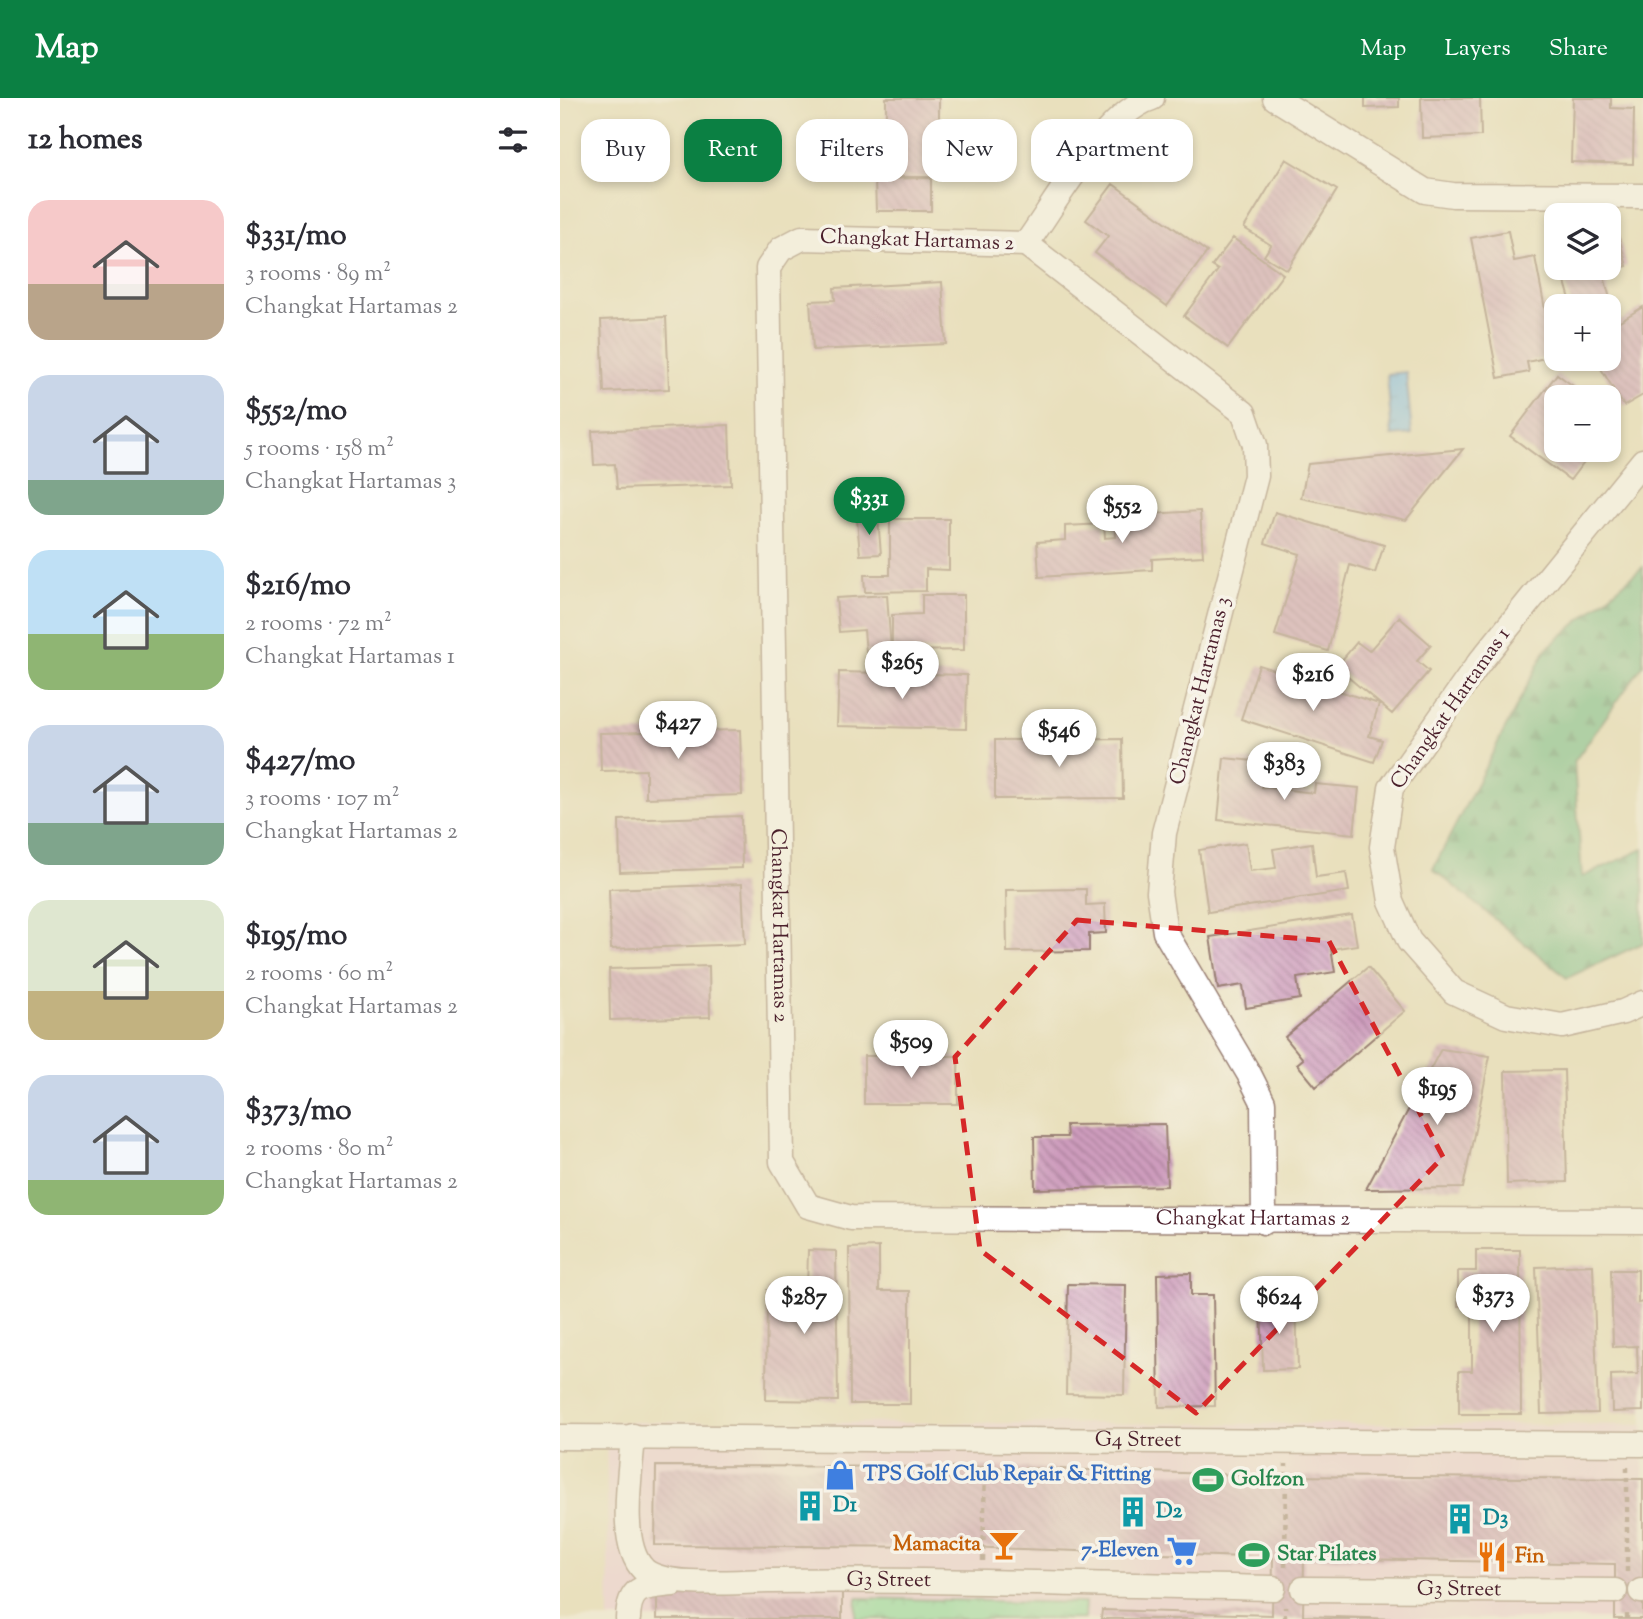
<!DOCTYPE html>
<meta charset="utf-8">
<style>
body{margin:0;font-family:"Sorts Mill Goudy",serif;background:#f7f7f7;color:#2b2b33;height:100vh;display:flex;flex-direction:column;font-size:26px;white-space:nowrap}
*{box-sizing:border-box;margin:0}
p{font-size:23px;color:#7c7c81}
.icon{flex:none;width:38px;height:38px;fill:none;stroke:currentColor;stroke-width:2;stroke-linecap:round;stroke-linejoin:round}
.map{position:relative;flex:1;overflow:hidden}
.sheet{display:flex;flex-direction:column;background:#fff;width:560px}
.sheet>*{flex:none}
.banner{position:absolute;left:21px;top:21px;width:665px;height:63px;display:flex;gap:14px}
.buttons{position:absolute;left:984px;top:105px;display:grid;gap:14px}
.buttons a{display:grid;place-items:center;width:77px;height:77px;border-radius:14px;background:#fff;box-shadow:0 4px 10px #0003;font-size:35px}
.price{position:absolute;translate:-50% -60px;padding:0 16px;border-radius:24px;background:#fff;color:#222;font-size:23px;line-height:46px;filter:drop-shadow(0 2px 4px #0008)}
.price::after{content:'';position:absolute;left:50%;top:42px;width:21px;height:16px;margin-left:-10px;background:inherit;clip-path:polygon(0 0,100% 0,50% 100%)}
.price.on{background:#0b8043;color:#fff}
ul{padding:0;list-style:none}
li{display:flex;align-items:center;gap:21px;height:175px;padding:0 28px}
li span{display:grid;place-items:center;flex:none;width:196px;height:140px;border-radius:21px;color:#555}
li>.icon{margin-inline-start:auto}
span .icon{width:84px;height:84px;fill:#fffc;stroke-width:1}
li b{font-size:30px}
h2{display:flex;justify-content:space-between;align-items:center;height:84px;padding:0 28px;font-size:30px}
.pill{padding:0 24px;border-radius:21px;background:#fff;box-shadow:0 4px 10px #0003;font-size:24px;line-height:63px}
.pill.on{background:#0b8043;color:#fff}
header{display:flex;align-items:center;gap:42px;box-sizing:border-box;height:98px;padding:0 35px;background:#0b8043;color:#fff}
header strong{font-size:33px}
nav{display:flex;gap:38px;margin-inline-start:auto;font-size:24px}
main{display:flex;flex:1;min-height:0}
.map>svg:first-child{display:block}
</style>
<header>
<strong>Map</strong>
<nav><a>Map</a><a>Layers</a><a>Share</a></nav>
</header>
<main>
<section class="sheet">
<h2>12 homes<svg class="icon" aria-label="filters" viewBox="0 0 24 24"><path d="M4 7h16M4 17h16"/><circle cx="9" cy="7" r="2"/><circle cx="15" cy="17" r="2"/></svg></h2>
<ul>
<li><span style="background:linear-gradient(#f6c9c9 60%,#b9a48a 0)"><svg class="icon" aria-label="home" viewBox="0 0 24 24"><path d="M3 11l9-7 9 7M6 9v11h12V9"/></svg></span><div><b>$331/mo</b><p>3 rooms · 89 m²</p><p>Changkat Hartamas 2</p></div></li>
<li><span style="background:linear-gradient(#c9d6e8 75%,#7fa58c 0)"><svg class="icon" aria-label="home" viewBox="0 0 24 24"><path d="M3 11l9-7 9 7M6 9v11h12V9"/></svg></span><div><b>$552/mo</b><p>5 rooms · 158 m²</p><p>Changkat Hartamas 3</p></div></li>
<li><span style="background:linear-gradient(#bfe0f5 60%,#8fb573 0)"><svg class="icon" aria-label="home" viewBox="0 0 24 24"><path d="M3 11l9-7 9 7M6 9v11h12V9"/></svg></span><div><b>$216/mo</b><p>2 rooms · 72 m²</p><p>Changkat Hartamas 1</p></div></li>
<li><span style="background:linear-gradient(#c9d6e8 70%,#7fa58c 0)"><svg class="icon" aria-label="home" viewBox="0 0 24 24"><path d="M3 11l9-7 9 7M6 9v11h12V9"/></svg></span><div><b>$427/mo</b><p>3 rooms · 107 m²</p><p>Changkat Hartamas 2</p></div></li>
<li><span style="background:linear-gradient(#dfe7d0 65%,#c2b280 0)"><svg class="icon" aria-label="home" viewBox="0 0 24 24"><path d="M3 11l9-7 9 7M6 9v11h12V9"/></svg></span><div><b>$195/mo</b><p>2 rooms · 60 m²</p><p>Changkat Hartamas 2</p></div></li>
<li><span style="background:linear-gradient(#c9d6e8 75%,#8fb573 0)"><svg class="icon" aria-label="home" viewBox="0 0 24 24"><path d="M3 11l9-7 9 7M6 9v11h12V9"/></svg></span><div><b>$373/mo</b><p>2 rooms · 80 m²</p><p>Changkat Hartamas 2</p></div></li>
</ul>
</section>
<div class="map">
<svg width="1083" height="1521" viewBox="0 0 1083 1521">
<defs>
<pattern id="forest-firs" width="22" height="20" patternUnits="userSpaceOnUse" patternTransform="scale(1.75)"><rect width="22" height="20" fill="#6cbc87"/><path d="M5 1l3.5 6h-7zM16 11l3.5 6h-7z" fill="#5b986f"/></pattern>
<pattern id="park-crowns" width="20" height="18" patternUnits="userSpaceOnUse" patternTransform="scale(1.75)"><rect width="20" height="18" fill="#86dda1"/><path d="M2 6a3 3 0 1 1 6 0M12 15a3 3 0 1 1 6 0" fill="none" stroke="#75bd8b"/></pattern>
<pattern id="water-ripples" width="26" height="14" patternUnits="userSpaceOnUse" patternTransform="scale(1.75)"><rect width="26" height="14" fill="#7cbdf0"/><path d="M2 4q2-2 4 0t4 0M15 11q2-2 4 0t4 0" fill="none" stroke="#6899c3"/></pattern>
<pattern id="building-back-hatch" width="6" height="6" patternUnits="userSpaceOnUse" patternTransform="scale(1.75)"><rect width="6" height="6" fill="#ce9cbd"/><path d="M-1 5l2 2M0 0l6 6M5-1l2 2" fill="none" stroke="#a97f9a"/></pattern>
</defs>
<rect width="100%" height="100%" fill="#f7f3e8"/>
<filter id="ink" filterUnits="userSpaceOnUse"><feTurbulence type="fractalNoise" baseFrequency=".0143" numOctaves="2"/><feDisplacementMap in="SourceGraphic" scale="14" xChannelSelector="R" yChannelSelector="G"/><feConvolveMatrix kernelMatrix="1 2 1 2 8 2 1 2 1" color-interpolation-filters="sRGB"/></filter>
<filter id="wash" filterUnits="userSpaceOnUse"><feTurbulence type="fractalNoise" baseFrequency=".00686" numOctaves="4" result="noise"/><feDisplacementMap in="SourceGraphic" scale="28" xChannelSelector="R" yChannelSelector="G"/><feGaussianBlur stdDeviation="1.57" result="paint"/><feColorMatrix in="noise" values="0 0 0 0 0 0 0 0 0 0 0 0 0 0 0 0 0 1.4 0 .05"/><feComposite in="paint" operator="in"/></filter>
<g filter="url(#wash)">
<rect width="100%" height="100%" fill="#e9e0bd"/>
<path fill="#f1d0e2" d="M46 1324 1083 1327V1521H49Z"/>
<path fill="url(#forest-firs)" stroke="#5b6e59" stroke-width="2" d="M1083 469V567L1014 664 1022 779 1083 751V845L1007 880 873 771 986 551Z"/>
<path fill="url(#park-crowns)" stroke="#687e66" stroke-width="2" d="M297 1500 525 1505 524 1521H296Z"/>
<path fill="url(#water-ripples)" stroke="#636e8e" stroke-width="2" d="M846 274 852 336 832 338 827 276Z"/>
<g id="blocks">
<path fill="url(#building-back-hatch)" d="M326 0H379V31H385V79H326Z
M805 0H839V9L805 10Z
M861 0H920L921 38 862 40Z
M1013 0H1051V10L1074 11 1073 66 1011 64Z
M726 61 777 92 727 172 704 158 711 147 684 130Z
M371 80V113H316L315 81Z
M553 86 647 154 607 208 535 155 548 138 526 122Z
M1056 129 1067 168 1043 175 1054 215 1048 217V208H1012L1001 170H1048V131Z
M948 133 954 163 975 159 994 258 967 264 969 274 938 280 911 140Z
M673 140 723 176 668 250 624 218 658 172 652 168Z
M382 184 386 246 253 252 250 203 275 202 274 190Z
M1083 209V297L1064 308 1035 261H1048V230Z
M106 219 109 291 44 294 41 222Z
M997 276 1028 299H996V352H1033L1010 382 950 338Z
M169 327 171 387 57 391 55 366 34 367 32 333Z
M903 351 846 422 741 400 748 366Z
M640 413 643 458 592 461V472L479 479 477 444 505 442V428L544 426 545 440 556 439 555 418Z
M715 414 824 447 815 475 790 467 768 553 715 537 740 456 705 445Z
M318 420 321 456 300 457 297 421Z
M330 421H389V472L366 471V493L305 494 304 477H330Z
M327 497 331 552 306 554 304 532 279 534 276 500Z
M362 497H404V552L332 553V517L362 516Z
M839 519 871 547 857 563 869 573 832 616 776 569 797 544 809 553Z
M699 567 819 606 809 638 822 642 814 664 681 621Z
M279 574 407 577 406 631 277 628Z
M180 632 182 697 86 700V672L41 673 40 635Z
M562 641 563 700 435 701V642Z
M664 660 704 664 702 689 754 695 755 686 799 690 794 736 658 722Z
M181 718 182 770 60 774 59 722Z
M686 745 690 773 716 770 713 751 752 745 756 779 786 775 789 793 648 814 639 752Z
M182 786 185 846 51 851 49 791Z
M526 791V807L545 806 546 835 529 836V853L447 854 446 792Z
M792 817 797 847 771 851 775 874 737 880 740 901 686 910 683 887 658 891 650 839Z
M149 868 150 919 50 922 49 871Z
M808 869 845 913 756 989 737 966 743 961 725 939Z
M881 951 930 958 903 1090 806 1091Z
M304 958H398V1006H304Z
M1004 972 1007 1084 947 1086 945 973Z
M605 1026 607 1088 475 1091 474 1039H507L506 1027Z
M319 1149V1193H350V1306H290L289 1150Z
M248 1152 276 1153 278 1303 206 1302 207 1192H247Z
M916 1152H960L961 1316H899V1273H912V1208H898V1173H916Z
M1033 1167 1038 1315 981 1316 976 1169Z
M1051 1172H1078V1205L1083 1204V1313L1052 1314 1051 1277 1078 1276 1077 1248 1053 1249Z
M631 1175V1197H653L655 1308 599 1309 597 1176Z
M508 1186 566 1187 564 1297 506 1296Z
M736 1203 738 1271 703 1272 701 1204Z
M96 1368 434 1369 716 1378 1083 1381V1521H1055V1466L744 1460 743 1518 840 1521H541L542 1512 712 1517 713 1460 405 1449 95 1447Z
M282 1494V1521H97V1495Z"/>
</g>
</g>
<g filter="url(#ink)">
<use href="#blocks" fill-opacity="0" stroke="#9a8074" stroke-width="2"/>
<g fill="none" stroke-linecap="round" stroke-linejoin="round">
<g stroke="#9a8074" stroke-width="27">
<g id="minor">
<path id="s1" d="M592 0C545 15 495 106 466 146L242 140 221 151 208 170 222 1064 248 1108 291 1120 1083 1123"/>
<path d="M715 0 865 93 893 97 1083 98"/>
<path d="M466 146 684 315 695 347 696 378 604 735 599 794 605 834 689 976 703 1004 704 1124"/>
<path d="M1083 363 919 565 831 690 822 749 831 803 849 843 894 894 946 918 1002 928 1063 914 1083 905"/>
<path id="s2" d="M73 1338C71 1373 57 1446 84 1472 106 1491 180 1483 209 1483 377 1481 545 1487 713 1490"/>
<path id="s3" d="M0 1339 1083 1346"/>
<path id="s4" d="M743 1491 1055 1493"/>
<path d="M1081 1493H1083"/>
<path d="M68 1521C69 1487 84 1489 113 1486"/>
</g>
</g>
<path stroke="#9a8074" stroke-width="4.5" stroke-dasharray="5 5" stroke-linecap="butt" d="M423 1463 425 1366
M725 1469 726 1366
M1067 1474V1368
M725 1521V1509
M1067 1521V1511"/>
<use href="#minor" stroke="#fff" stroke-width="24"/>
</g>
</g>
<path d="M0 0H1083V1521H0ZM517 822 769 843 883 1059 636 1315 420 1152 395 959Z" fill="#e9e0bd" fill-opacity=".55" fill-rule="evenodd"/>
<path fill="none" stroke="#d62828" stroke-width="5" stroke-dasharray="14 9" stroke-linejoin="round" d="M517 822 769 843 883 1059 636 1315 420 1152 395 959Z"/>
<defs>
<g id="shop-bare" transform="scale(2.415)"><path d="M-5-2.5h2.3a2.7 3.5 0 0 1 5.4 0H5L5.5 6h-11ZM-1.5-2.5h3a1.5 2.3 0 0 0-3 0Z" fill="#3f7fe0" stroke="#f7f3e8" stroke-width="2.5" paint-order="stroke"/></g>
<g id="stadium-bare" transform="scale(2.415)"><path d="M0-5a6.5 5 0 1 0 0 10a6.5 5 0 1 0 0-10ZM-3.5-1.8h7v3.6h-7Z" fill="#2e9e5b" stroke="#f7f3e8" stroke-width="2.5" paint-order="stroke"/></g>
<g id="building-bare" transform="scale(2.415)"><path d="M-4-6H4V6H1V3H-1V6H-4ZM-2.5-4.3h1.7v1.8h-1.7ZM.8-4.3h1.7v1.8H.8ZM-2.5-1h1.7V.8h-1.7ZM.8-1h1.7V.8H.8Z" fill="#0f9aa8" stroke="#f7f3e8" stroke-width="2.5" paint-order="stroke"/></g>
<g id="bar-bare" transform="scale(2.415)"><path d="M-6-5H6L.8 .8V4.5H3.5V6h-7V4.5H-.8V.8Z" fill="#e8710a" stroke="#f7f3e8" stroke-width="2.5" paint-order="stroke"/></g>
<g id="supermarket-bare" transform="scale(2.415)"><path d="M-6-5.5h2.5l.6 2H6L4.5 2H-2.5L-4.4-4H-6ZM-1.5 3.2a1.3 1.3 0 1 0 .1 0ZM3 3.2a1.3 1.3 0 1 0 .1 0Z" fill="#3f7fe0" stroke="#f7f3e8" stroke-width="2.5" paint-order="stroke"/></g>
<g id="restaurant-bare" transform="scale(2.415)"><path d="M-5-6h1v4h1v-4h1v4h1v-4h1v5L-1.5 .5V6h-2V.5L-5-1ZM5-6V6H3V1.5H1.5Q1.5-4 5-6Z" fill="#e8710a" stroke="#f7f3e8" stroke-width="2.5" paint-order="stroke"/></g>
</defs>
<g fill-rule="evenodd">
<use href="#shop-bare" x="280" y="1377"/>
<use href="#stadium-bare" x="648" y="1382"/>
<use href="#building-bare" x="250" y="1408"/>
<use href="#building-bare" x="573" y="1414"/>
<use href="#building-bare" x="900" y="1421"/>
<use href="#bar-bare" x="444" y="1447"/>
<use href="#supermarket-bare" x="622" y="1453"/>
<use href="#stadium-bare" x="694" y="1457"/>
<use href="#restaurant-bare" x="932" y="1459"/>
</g>
<g text-anchor="middle" dominant-baseline="central" stroke-width="7" stroke-linejoin="round" paint-order="stroke">
<g font-size="21" fill="#4a1f2b" stroke="#f7f3e8">
<text transform="translate(357 143) rotate(2)">Changkat Hartamas 2</text>
<text transform="translate(641 593) rotate(-76)">Changkat Hartamas 3</text>
<text transform="translate(891 611) rotate(-55)">Changkat Hartamas 1</text>
<text stroke="none"><textPath href="#s1" startOffset="1124">Changkat Hartamas 2</textPath></text>
<text stroke="none"><textPath href="#s1" startOffset="1858">Changkat Hartamas 2</textPath></text>
<text stroke="none"><textPath href="#s3" startOffset="578">G4 Street</textPath></text>
<text stroke="none"><textPath href="#s2" startOffset="385">G3 Street</textPath></text>
<text stroke="none"><textPath href="#s4" startOffset="156">G3 Street</textPath></text>
</g>
<g font-size="21" font-weight="bold" fill="#366cbe" stroke="#f7f3e8" text-anchor="start">
<text x="303" y="1377">TPS Golf Club Repair &amp; Fitting</text>
<text x="599" y="1453" text-anchor="end">7-Eleven</text>
</g>
<g font-size="21" font-weight="bold" fill="#27864d" stroke="#f7f3e8" text-anchor="start">
<text x="671" y="1382">Golfzon</text>
<text x="717" y="1457">Star Pilates</text>
</g>
<g font-size="21" font-weight="bold" fill="#0d838f" stroke="#f7f3e8" text-anchor="start">
<text x="273" y="1408">D1</text>
<text x="596" y="1414">D2</text>
<text x="923" y="1421">D3</text>
</g>
<g font-size="21" font-weight="bold" fill="#c56008" stroke="#f7f3e8" text-anchor="end">
<text x="421" y="1447">Mamacita</text>
<text x="955" y="1459" text-anchor="start">Fin</text>
</g>
</g>
</svg>
<div class="buttons">
<a><svg class="icon" aria-label="layers" viewBox="0 0 24 24"><path d="M12 4l9 5-9 5-9-5zM3 14l9 5 9-5"/></svg></a>
<a>+</a>
<a>−</a>
</div>
<b class="price on" style="left:309px;top:439px">$331</b>
<b class="price" style="left:562px;top:447px">$552</b>
<b class="price" style="left:342px;top:603px">$265</b>
<b class="price" style="left:753px;top:615px">$216</b>
<b class="price" style="left:118px;top:663px">$427</b>
<b class="price" style="left:499px;top:671px">$546</b>
<b class="price" style="left:724px;top:704px">$383</b>
<b class="price" style="left:351px;top:982px">$509</b>
<b class="price" style="left:877px;top:1029px">$195</b>
<b class="price" style="left:933px;top:1236px">$373</b>
<b class="price" style="left:244px;top:1238px">$287</b>
<b class="price" style="left:719px;top:1238px">$624</b>
<div class="banner">
<a class="pill">Buy</a>
<a class="pill on">Rent</a>
<a class="pill">Filters</a>
<a class="pill">New</a>
<a class="pill">Apartment</a>
</div>
</div>
</main>
